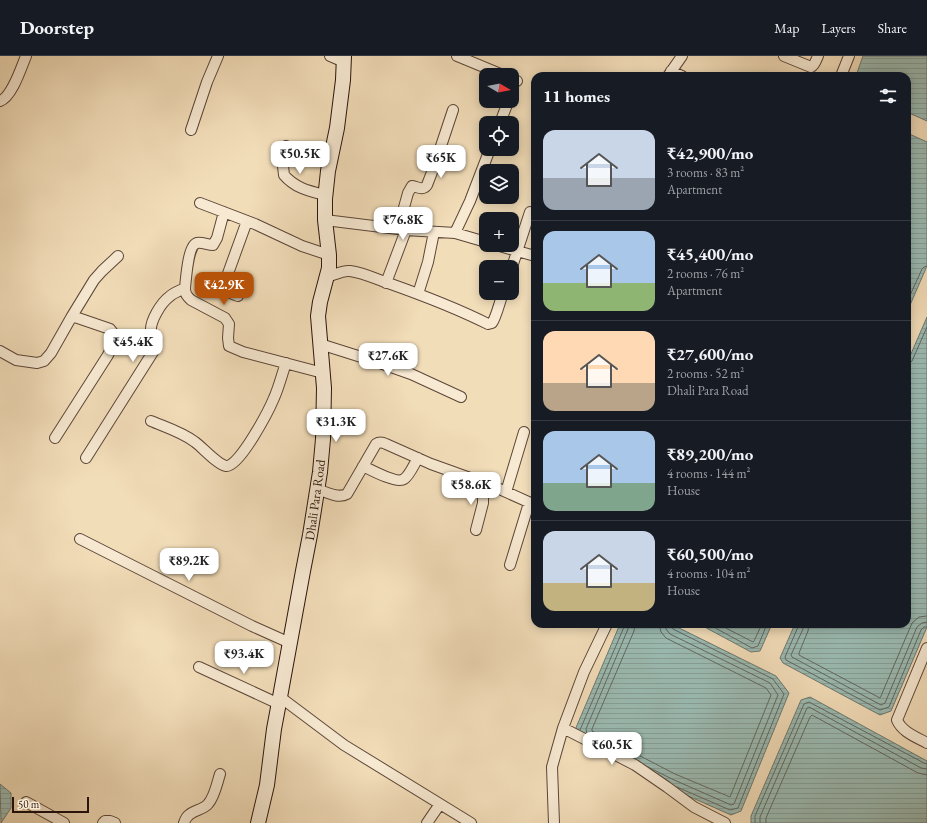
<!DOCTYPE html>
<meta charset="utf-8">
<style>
body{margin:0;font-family:"EB Garamond",serif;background:#20242c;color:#f1f3f6;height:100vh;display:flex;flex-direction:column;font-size:15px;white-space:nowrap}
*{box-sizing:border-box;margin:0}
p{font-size:13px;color:#9ea1a6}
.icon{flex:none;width:22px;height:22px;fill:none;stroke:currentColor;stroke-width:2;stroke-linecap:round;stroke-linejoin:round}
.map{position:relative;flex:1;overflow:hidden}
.drawer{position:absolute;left:531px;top:16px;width:380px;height:556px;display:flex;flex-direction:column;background:#171b24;border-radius:12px;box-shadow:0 2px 10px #0003}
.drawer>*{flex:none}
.needle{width:26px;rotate:100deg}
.fabs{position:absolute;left:479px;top:12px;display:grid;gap:8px}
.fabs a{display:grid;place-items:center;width:40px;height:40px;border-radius:8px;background:#171b24;box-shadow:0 2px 10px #0003;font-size:20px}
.scale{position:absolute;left:12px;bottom:10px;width:77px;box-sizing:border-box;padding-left:4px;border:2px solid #2a140c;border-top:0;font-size:11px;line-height:14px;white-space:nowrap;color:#2a140c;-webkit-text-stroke:3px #f7e9d2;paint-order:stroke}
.price{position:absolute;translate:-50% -34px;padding:0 9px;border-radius:8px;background:#fff;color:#222;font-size:13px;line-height:26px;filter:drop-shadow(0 1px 2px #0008)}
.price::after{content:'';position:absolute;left:50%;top:24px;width:12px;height:9px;margin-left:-6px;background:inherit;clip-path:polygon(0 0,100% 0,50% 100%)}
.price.on{background:#b45309;color:#fff}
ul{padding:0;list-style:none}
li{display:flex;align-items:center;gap:12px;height:100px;padding:0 12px}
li+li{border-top:1px solid #363941}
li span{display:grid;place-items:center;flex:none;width:112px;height:80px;border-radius:12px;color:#555}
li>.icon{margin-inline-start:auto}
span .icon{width:48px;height:48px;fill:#fffc;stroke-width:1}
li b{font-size:17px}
h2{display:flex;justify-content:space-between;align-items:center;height:48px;padding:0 12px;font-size:17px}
header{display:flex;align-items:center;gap:24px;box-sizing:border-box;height:56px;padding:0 20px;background:#171b24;border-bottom:1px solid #363941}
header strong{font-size:19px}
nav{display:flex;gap:22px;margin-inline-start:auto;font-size:14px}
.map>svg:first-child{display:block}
</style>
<header>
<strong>Doorstep</strong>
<nav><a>Map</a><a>Layers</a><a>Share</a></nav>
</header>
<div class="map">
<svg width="927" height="767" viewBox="0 0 927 767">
<defs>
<pattern id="water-rules" width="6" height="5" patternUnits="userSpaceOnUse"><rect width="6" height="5" fill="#9bbbb3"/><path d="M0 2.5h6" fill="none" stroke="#86a099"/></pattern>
</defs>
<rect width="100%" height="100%" fill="#f2ddb9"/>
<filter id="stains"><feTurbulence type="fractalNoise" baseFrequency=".005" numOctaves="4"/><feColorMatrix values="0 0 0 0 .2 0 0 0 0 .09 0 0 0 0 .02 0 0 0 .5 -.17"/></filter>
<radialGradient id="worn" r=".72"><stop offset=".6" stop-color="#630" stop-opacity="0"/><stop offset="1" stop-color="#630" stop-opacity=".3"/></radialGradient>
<path fill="url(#water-rules)" stroke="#6e7870" d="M863 0H927V65L907 56V20H856Z
M907 77 927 86V210L907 256Z
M927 261V571L891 655 880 659 783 607 780 602 795 568H907V307Z
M620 568H671L776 620 789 637 741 755 731 759 668 731 575 674Z
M699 568H772L760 595 751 596Z
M810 641 927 705V767H751V760L801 644Z
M0 728 11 737V752L1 767Z"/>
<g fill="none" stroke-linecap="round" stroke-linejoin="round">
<path stroke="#626860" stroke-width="1" d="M907 246 922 213 924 211 927 210
M907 307H910L912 305 927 271
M635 568 634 575 592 673V675L675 718 730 741 771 639 766 632 666 582 661 576 659 568
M670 568 671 571 673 573 773 623 784 638 738 752 730 754 677 731
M708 568 752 592 758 590 767 568
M718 568 753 586 754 585 762 568
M798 568V571L785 601 786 604 880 654 889 651 921 574 924 571H927
M803 568V573L791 599 792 601 881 649 885 647 917 571 922 567 927 566
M809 568 808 575 799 597V599L880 642 881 640 912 567 919 561 927 560
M580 674 624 571V568
M587 678 586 673 628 573 629 568
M648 711 672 723 731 749 734 748 778 639 770 627 670 578 666 573 665 568
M755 767V760L804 648 809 646 924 707 927 708
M760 767V761L807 652 809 651 921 712 927 713
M766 767V762L810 661 812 659 918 717 927 719"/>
<g stroke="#5c4637" stroke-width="12">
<path id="street" d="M330 0 344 6
M457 0 503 19
M784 0 811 11C815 9 816 4 818 0
M671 15 682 20
M668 20 682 0
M841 20 849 0
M512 23 517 25
M0 45C12 41 21 12 26 0
M500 67 508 46
M191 74 207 26 218 0
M286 90 283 110 284 119C295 132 309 135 325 139
M200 147 255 168 302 190 329 199
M224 156 217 182 213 189C208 189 202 186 197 187 188 189 186 223 185 232 185 238 187 240 191 244L225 262 229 268 228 282 229 290 243 296 323 317
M325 164 406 174 455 177 486 186
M398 173 408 137 412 130C418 131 423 135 427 129L434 111 453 54
M455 177 470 145 490 93
M496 189 535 200
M512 211 530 156
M327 221C334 219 343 214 350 215 364 217 376 223 388 227 422 239 456 252 488 268L492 267C496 262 500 245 503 237
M386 227 406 174
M418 238 428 206 434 176
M238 240C233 238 227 237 224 232L226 223 247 165
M320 288 377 306 411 318 461 341
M0 295 16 304 37 307 44 305 51 297 72 260 94 224 102 215 118 200
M151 365C165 371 182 376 195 386 202 391 218 409 226 410 239 412 269 354 274 342 279 331 282 318 286 307
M55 382 108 299C112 290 118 281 110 273L72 260
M86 402 153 296C157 282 151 285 151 275 150 265 161 247 169 241 173 237 179 235 185 232
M363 410C371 414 397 428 404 423 410 419 414 408 418 402
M317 433C326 436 338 443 347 438L376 388C379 386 382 386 386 388L431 408 495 431 535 449
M506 436 524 376
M476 474 483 447V439L479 426
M80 483 252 570 290 587
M510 509 529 447
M927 592 897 664C902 676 916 681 927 687
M199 611 279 648
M280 641 344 689 471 767
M563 672 584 616 607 568
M26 746 64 767
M103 767 105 765H110L115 767
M184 767C185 764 186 761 189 759 194 754 203 754 208 748 215 740 217 727 220 718
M427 767 440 748
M554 767 552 711 563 672 635 709 667 731 694 751 725 767"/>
</g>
<g stroke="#2a140c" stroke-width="16">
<path id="secondary" d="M258 767 267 729 274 673 280 641 303 515 310 479 320 416 323 383 324 332 318 260 320 246 329 212V199L325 164V143L328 115 337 72 343 24 344 0"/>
</g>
<use href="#street" stroke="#f7e9d2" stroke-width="10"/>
<use href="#secondary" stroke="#f7e9d2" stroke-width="14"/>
</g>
<g text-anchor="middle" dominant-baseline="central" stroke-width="3" stroke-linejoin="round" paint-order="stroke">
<g font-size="13" fill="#2a140c" stroke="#f7e9d2">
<text transform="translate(315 444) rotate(-82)">Dhali Para Road</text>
</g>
</g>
<rect width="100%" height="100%" filter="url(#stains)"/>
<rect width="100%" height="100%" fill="url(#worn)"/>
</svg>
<div class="fabs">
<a><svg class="needle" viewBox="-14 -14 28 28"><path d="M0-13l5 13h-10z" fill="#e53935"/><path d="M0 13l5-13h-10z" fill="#9ea1a6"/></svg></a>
<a><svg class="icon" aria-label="locate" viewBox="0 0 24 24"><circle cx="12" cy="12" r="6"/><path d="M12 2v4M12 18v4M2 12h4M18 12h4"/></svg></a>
<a><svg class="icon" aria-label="layers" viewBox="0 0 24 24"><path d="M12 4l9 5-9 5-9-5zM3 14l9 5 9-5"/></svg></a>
<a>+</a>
<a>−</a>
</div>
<div class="scale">50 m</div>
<b class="price" style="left:300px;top:119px">₹50.5K</b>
<b class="price" style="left:441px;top:123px">₹65K</b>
<b class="price" style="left:403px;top:185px">₹76.8K</b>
<b class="price on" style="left:224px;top:250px">₹42.9K</b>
<b class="price" style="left:133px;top:307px">₹45.4K</b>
<b class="price" style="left:388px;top:321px">₹27.6K</b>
<b class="price" style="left:336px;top:387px">₹31.3K</b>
<b class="price" style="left:471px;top:450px">₹58.6K</b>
<b class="price" style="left:189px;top:526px">₹89.2K</b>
<b class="price" style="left:244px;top:619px">₹93.4K</b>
<b class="price" style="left:612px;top:710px">₹60.5K</b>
<section class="drawer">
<h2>11 homes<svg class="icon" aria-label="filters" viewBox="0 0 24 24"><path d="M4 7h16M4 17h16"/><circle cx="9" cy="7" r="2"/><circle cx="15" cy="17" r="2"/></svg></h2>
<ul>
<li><span style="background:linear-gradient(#c9d6e8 60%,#9aa5b1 0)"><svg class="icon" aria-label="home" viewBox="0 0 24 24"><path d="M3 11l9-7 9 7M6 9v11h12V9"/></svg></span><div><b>₹42,900/mo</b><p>3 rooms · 83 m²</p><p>Apartment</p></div></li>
<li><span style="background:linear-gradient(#a9c7e8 65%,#8fb573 0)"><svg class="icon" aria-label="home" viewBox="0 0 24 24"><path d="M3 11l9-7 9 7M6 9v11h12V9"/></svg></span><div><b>₹45,400/mo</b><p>2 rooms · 76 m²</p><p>Apartment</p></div></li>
<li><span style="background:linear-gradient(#ffd9b3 65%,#b9a48a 0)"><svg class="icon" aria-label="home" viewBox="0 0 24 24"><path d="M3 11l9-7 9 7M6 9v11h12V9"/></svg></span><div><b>₹27,600/mo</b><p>2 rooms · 52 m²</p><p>Dhali Para Road</p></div></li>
<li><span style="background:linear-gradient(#a9c7e8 65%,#7fa58c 0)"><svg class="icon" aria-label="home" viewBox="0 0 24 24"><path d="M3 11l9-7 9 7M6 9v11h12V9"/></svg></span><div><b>₹89,200/mo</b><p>4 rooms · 144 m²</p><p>House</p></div></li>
<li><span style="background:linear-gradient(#c9d6e8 65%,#c2b280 0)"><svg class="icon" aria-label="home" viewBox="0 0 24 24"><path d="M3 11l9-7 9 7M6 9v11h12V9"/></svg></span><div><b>₹60,500/mo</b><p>4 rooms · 104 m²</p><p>House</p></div></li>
</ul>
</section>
</div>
